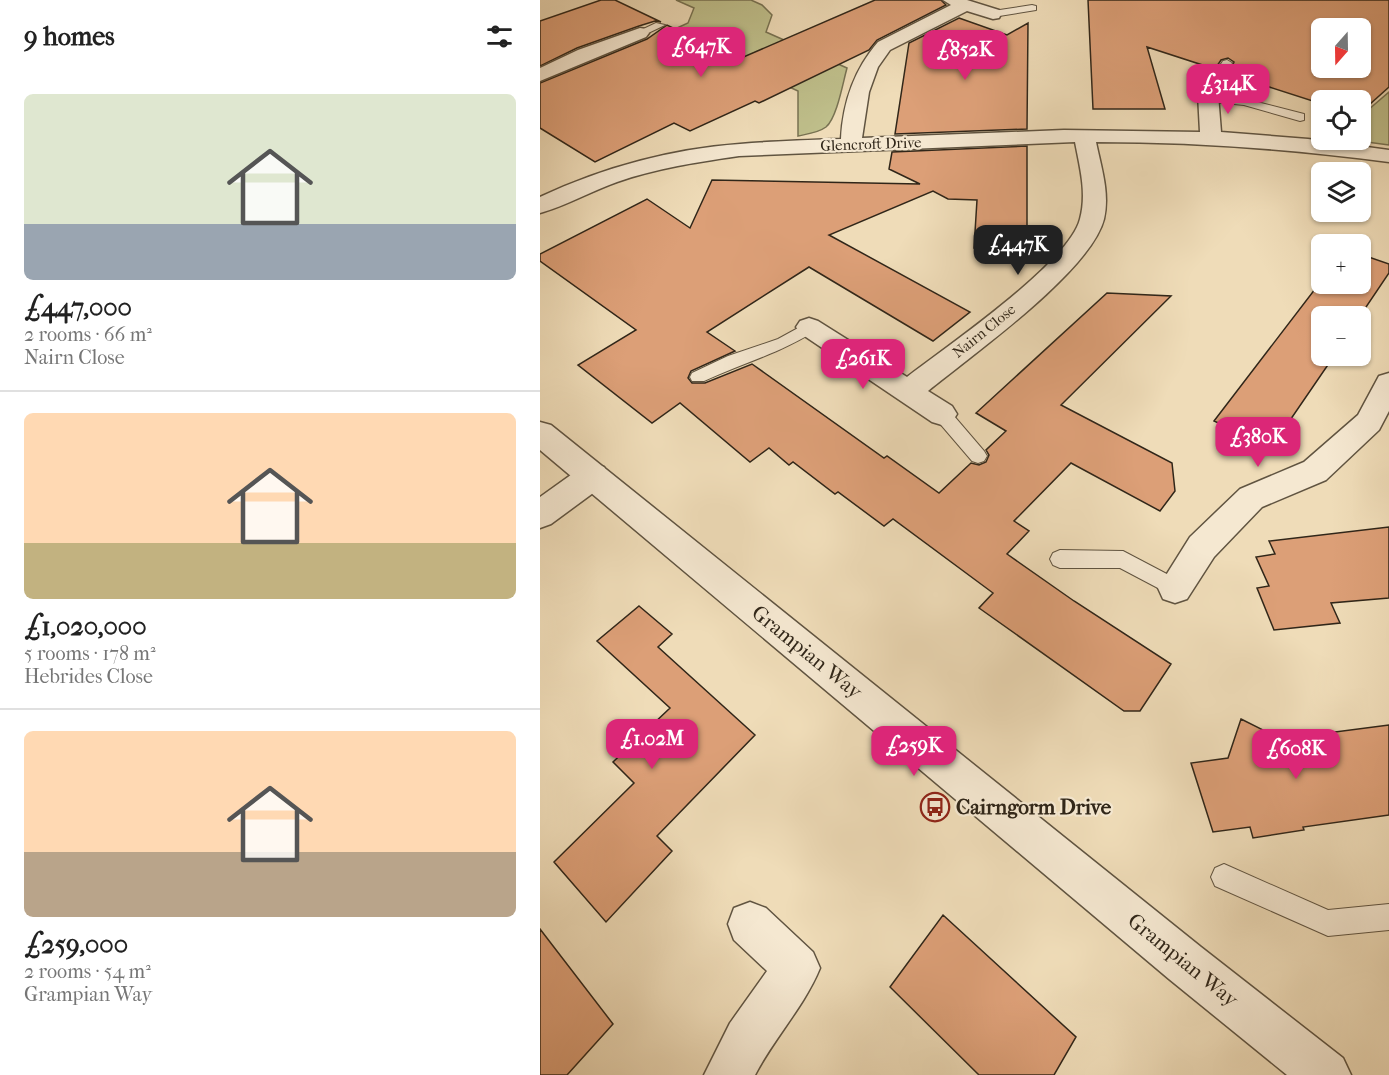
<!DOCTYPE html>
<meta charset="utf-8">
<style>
body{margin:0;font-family:"IM FELL French Canon",serif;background:#f2f2f2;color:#222;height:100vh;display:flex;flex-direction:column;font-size:22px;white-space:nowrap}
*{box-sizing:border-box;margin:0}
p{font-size:20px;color:#767676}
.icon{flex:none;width:33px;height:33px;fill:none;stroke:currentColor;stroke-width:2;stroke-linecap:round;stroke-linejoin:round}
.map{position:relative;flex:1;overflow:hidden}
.drawer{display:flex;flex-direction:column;background:#fff;width:540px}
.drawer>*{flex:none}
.needle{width:39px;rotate:200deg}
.tools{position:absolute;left:771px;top:18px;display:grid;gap:12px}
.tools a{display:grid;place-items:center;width:60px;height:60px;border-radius:9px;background:#fff;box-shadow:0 2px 4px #0004;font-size:30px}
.price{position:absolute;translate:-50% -51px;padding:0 14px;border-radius:12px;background:#db2777;color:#fff;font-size:20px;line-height:39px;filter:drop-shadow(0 2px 3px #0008)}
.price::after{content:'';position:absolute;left:50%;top:36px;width:18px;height:14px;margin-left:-9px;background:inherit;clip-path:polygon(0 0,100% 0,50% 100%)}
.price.on{background:#222;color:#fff}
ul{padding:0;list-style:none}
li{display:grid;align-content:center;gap:12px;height:318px;padding:0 24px}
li+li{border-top:2px solid #e0e0e0}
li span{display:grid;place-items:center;height:186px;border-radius:9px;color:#555}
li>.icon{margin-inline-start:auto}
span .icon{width:108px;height:108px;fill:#fffc;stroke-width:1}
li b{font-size:26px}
h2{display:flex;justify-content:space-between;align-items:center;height:72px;padding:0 24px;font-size:26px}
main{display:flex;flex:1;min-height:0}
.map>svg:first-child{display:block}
</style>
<main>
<section class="drawer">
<h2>9 homes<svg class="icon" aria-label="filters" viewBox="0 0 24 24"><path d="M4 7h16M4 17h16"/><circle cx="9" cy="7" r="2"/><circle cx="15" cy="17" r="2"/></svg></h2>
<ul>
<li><span style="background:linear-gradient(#dfe7d0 70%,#9aa5b1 0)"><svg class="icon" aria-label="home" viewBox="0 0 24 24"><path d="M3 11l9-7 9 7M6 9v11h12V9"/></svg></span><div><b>£447,000</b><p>2 rooms · 66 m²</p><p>Nairn Close</p></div></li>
<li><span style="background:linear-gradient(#ffd9b3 70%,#c2b280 0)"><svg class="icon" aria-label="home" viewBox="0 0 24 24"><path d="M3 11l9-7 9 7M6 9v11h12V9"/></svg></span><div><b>£1,020,000</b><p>5 rooms · 178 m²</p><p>Hebrides Close</p></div></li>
<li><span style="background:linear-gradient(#ffd9b3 65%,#b9a48a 0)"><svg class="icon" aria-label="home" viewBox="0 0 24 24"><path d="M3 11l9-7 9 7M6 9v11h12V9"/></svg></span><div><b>£259,000</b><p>2 rooms · 54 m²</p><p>Grampian Way</p></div></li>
</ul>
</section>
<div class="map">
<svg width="849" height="1075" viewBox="0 0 849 1075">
<rect width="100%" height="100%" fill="#efdcb8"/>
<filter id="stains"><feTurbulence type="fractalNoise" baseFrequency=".00333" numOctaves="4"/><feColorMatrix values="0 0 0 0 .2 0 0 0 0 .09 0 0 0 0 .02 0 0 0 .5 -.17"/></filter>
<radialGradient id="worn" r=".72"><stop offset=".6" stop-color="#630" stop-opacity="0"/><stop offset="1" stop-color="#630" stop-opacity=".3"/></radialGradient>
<path fill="#bfbf8b" stroke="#787252" stroke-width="1.5" d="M136 0H211L222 5 232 15 226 32 307 68C303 82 297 118 286 127 278 133 267 134 258 136V91L195 62 181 49 137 28 148 23 154 8Z
M849 92V145L812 140H820L821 116Z"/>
<path fill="#dc9f77" stroke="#302619" stroke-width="1.5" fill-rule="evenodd" d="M61 0H75L121 22 115 21 99 26 37 48 0 66V21Z
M335 0H401L406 5 337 40 329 50 219 103 215 101 150 131 134 123 55 162 0 128V83L107 39 127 25 199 59Z
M548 0H849V87L820 113V100H782V104L689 74 694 62 688 58 681 60 675 69 607 47 625 109H553ZM782 28H820V68H782Z
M419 18 467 35 488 23 487 129 355 134 369 43Z
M487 146V250L434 248 437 200 408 199 393 191 289 235 430 312 393 341 269 267 167 332 195 351 151 371 148 378 152 383H165L212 364 344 458 347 456 399 493 431 463 439 465 446 462 449 455 446 450 466 431 436 413 567 293 631 296 521 405 632 463 635 491 620 511 531 463 474 521 489 531 467 554 534 601 631 664 600 711H584L439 608 453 593 353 519 344 526 298 492 295 494 253 462 249 465 229 448 210 462 140 403 112 423 38 365 96 330 0 261V254L107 199 150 228 172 180 380 184 349 169 352 152Z
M820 254 849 264V273L820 316H782V356H794L731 448 674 421 782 280V284H820Z
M849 527V598L791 603 800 623 734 630 717 588 729 586 716 557 735 554 729 541Z
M99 606 132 634 118 647 215 735 117 836 132 851 66 922 14 862 94 783 73 762 130 708 57 641Z
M701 719 741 739 849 725V815L763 827 764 830 713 838 710 827 673 832 651 763 688 758Z
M403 915 536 1037 514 1075H439L350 987Z
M0 929 73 1024 27 1075H0Z"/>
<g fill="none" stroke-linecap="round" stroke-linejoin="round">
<g stroke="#605441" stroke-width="2">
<path id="service" d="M492 5 496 6V10L453 17 448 14 453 11Z
M116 23 125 25 104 35 95 33Z
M687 60 692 63 687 73 686 86 673 96 705 99 764 114V120L760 121 704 105 664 101 662 94 674 85 675 73 683 61Z
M269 322 275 323 277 327 275 331C240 353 201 364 164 381H152L150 377 152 373 188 356 238 339Z
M402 408 408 409 444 451 447 456 444 461 438 463 432 461 396 419 393 414 396 409Z
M520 550 583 551 642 582 645 588 642 594 635 597 580 568H520L513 565 510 559 513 553Z
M684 864 788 910 849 904V930L788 936 675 886 671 877 675 868Z"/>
</g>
<g stroke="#605441" stroke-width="3">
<path id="minor" d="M403 0H427L459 10 461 14 459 18 453 19 427 11 350 50 338 67 329 92 322 138 524 130 660 132 658 94 661 90H675L678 94 681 132 768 139 849 150V162C751 149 654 142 556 142 561 167 570 193 564 219 551 271 432 355 388 391L412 406 417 414 412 422 402 425 392 422 260 333 256 327 260 321 269 318 278 321 367 377C406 347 529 263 540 219 547 193 540 168 535 142L199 156C158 162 117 168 77 182 51 191 26 206 0 213V197C62 168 131 149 200 144 233 141 267 140 301 139 303 102 314 70 338 42L411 5Z
M100 28 106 29 109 33 106 37 0 81V68L38 50Z
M849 373V411L839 430 786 480 722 507 674 557 647 599 635 603 623 599 618 588 650 537 700 489 764 462 818 415 839 376Z
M53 464 64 467 69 476 64 485 11 524 0 528V497L42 467Z
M210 902 226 908 273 952 280 968C264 1007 234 1038 215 1075H164L190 1023 227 971 194 940 188 924 194 908Z"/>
</g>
<g stroke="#605441" stroke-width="3">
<path id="tertiary" d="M0 422 11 425 661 947 803 1058 811 1075H747L629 979 0 450Z"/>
</g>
<use href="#service" fill="#f5e8d1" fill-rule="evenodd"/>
<use href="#minor" fill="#f5e8d1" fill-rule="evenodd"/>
<use href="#tertiary" fill="#f5e8d1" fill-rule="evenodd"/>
</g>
<defs>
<g id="bus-ring" transform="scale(1.5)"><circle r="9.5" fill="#f5e8d1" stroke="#8f2418" stroke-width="1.5"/><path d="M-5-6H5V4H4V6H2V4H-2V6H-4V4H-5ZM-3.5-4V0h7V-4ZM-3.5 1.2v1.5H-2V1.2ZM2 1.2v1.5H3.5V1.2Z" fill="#8f2418"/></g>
</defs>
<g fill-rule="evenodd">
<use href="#bus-ring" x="395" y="807"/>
</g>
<g text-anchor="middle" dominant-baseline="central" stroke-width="4.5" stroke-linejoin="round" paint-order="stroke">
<g font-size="15" fill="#302619" stroke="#f5e8d1">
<text transform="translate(331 144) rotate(-2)">Glencroft Drive</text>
<text transform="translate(444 331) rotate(-39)">Nairn Close</text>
</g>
<g font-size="21" fill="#302619" stroke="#f5e8d1">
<text transform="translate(267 652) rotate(39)">Grampian Way</text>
<text transform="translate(643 960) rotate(39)">Grampian Way</text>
</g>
<g font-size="21" font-weight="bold" fill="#302619" stroke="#f5e8d1" text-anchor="start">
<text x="416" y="807">Cairngorm Drive</text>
</g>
</g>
<rect width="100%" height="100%" filter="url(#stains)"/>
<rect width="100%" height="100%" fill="url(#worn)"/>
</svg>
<div class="tools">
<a><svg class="needle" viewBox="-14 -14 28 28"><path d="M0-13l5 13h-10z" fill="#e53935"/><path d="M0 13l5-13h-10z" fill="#767676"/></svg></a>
<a><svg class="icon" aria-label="locate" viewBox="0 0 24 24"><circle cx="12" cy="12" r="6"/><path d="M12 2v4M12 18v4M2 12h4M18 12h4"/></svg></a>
<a><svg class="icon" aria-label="layers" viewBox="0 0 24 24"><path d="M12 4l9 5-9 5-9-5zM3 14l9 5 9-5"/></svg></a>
<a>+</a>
<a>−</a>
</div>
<b class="price" style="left:161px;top:78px">£647K</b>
<b class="price" style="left:425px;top:81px">£852K</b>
<b class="price" style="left:688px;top:115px">£314K</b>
<b class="price on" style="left:478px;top:276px">£447K</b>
<b class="price" style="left:323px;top:390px">£261K</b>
<b class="price" style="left:718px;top:468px">£380K</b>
<b class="price" style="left:112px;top:770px">£1.02M</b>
<b class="price" style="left:374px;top:777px">£259K</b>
<b class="price" style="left:756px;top:780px">£608K</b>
</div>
</main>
